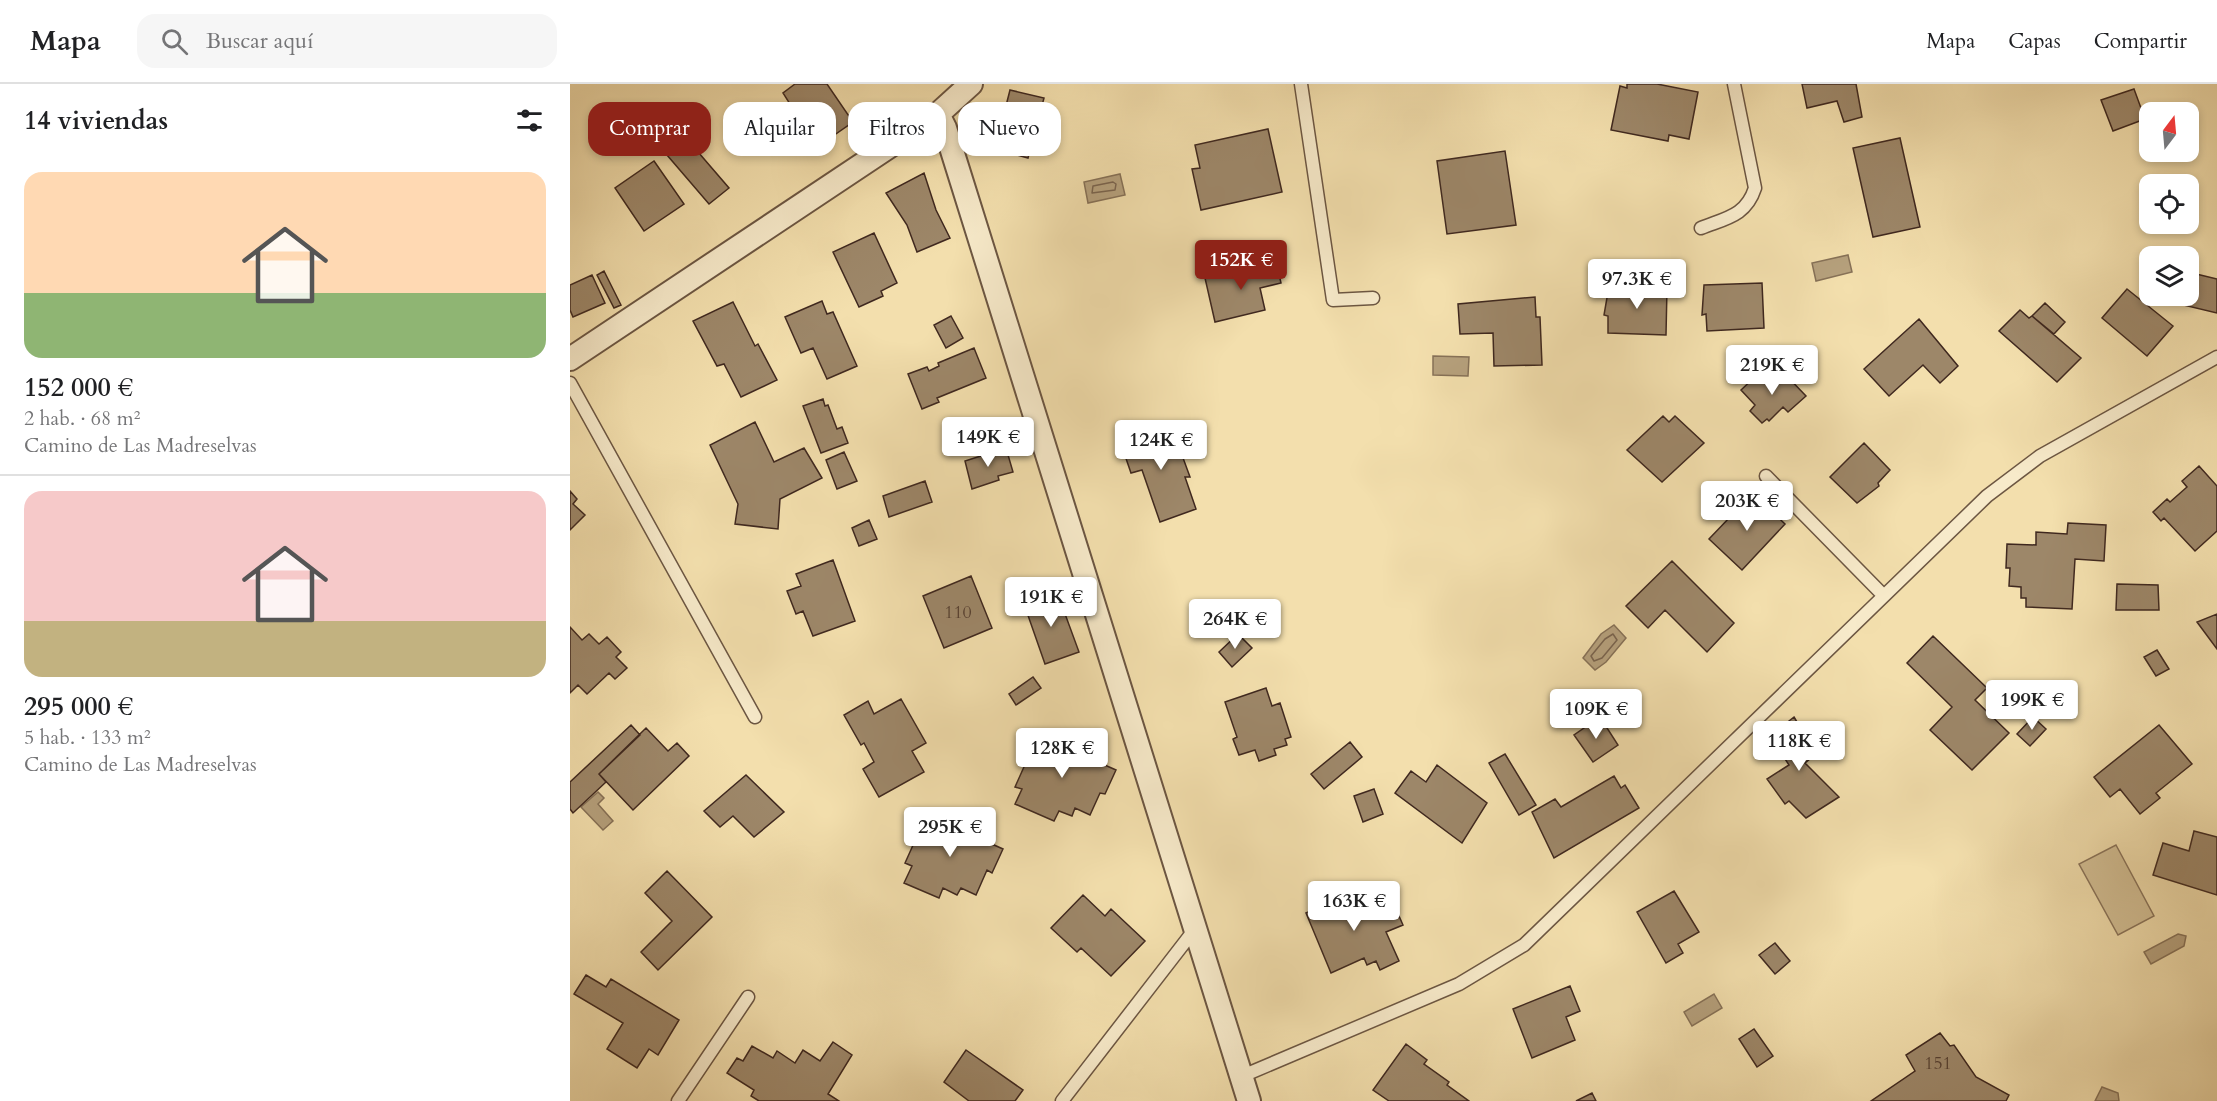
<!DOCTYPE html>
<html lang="es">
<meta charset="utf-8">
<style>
body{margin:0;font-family:Cardo,serif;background:#f6f6f6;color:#202124;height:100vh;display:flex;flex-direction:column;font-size:22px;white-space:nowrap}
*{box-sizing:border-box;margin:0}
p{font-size:20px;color:#757577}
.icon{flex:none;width:33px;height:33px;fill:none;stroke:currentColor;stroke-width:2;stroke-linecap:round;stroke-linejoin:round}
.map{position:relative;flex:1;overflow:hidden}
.sheet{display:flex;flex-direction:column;background:#fff;width:570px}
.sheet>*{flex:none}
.top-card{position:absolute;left:18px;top:18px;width:570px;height:54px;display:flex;gap:12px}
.needle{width:39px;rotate:16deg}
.fabs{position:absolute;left:1569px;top:18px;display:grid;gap:12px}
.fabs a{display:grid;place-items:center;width:60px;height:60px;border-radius:12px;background:#fff;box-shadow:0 3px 9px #0003;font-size:30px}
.price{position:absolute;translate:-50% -51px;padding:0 14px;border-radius:6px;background:#fff;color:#222;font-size:20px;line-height:39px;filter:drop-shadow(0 2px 3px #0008)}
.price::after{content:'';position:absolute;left:50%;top:36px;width:18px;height:14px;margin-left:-9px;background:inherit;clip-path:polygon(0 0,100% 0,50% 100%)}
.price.on{background:#8f2418;color:#fff}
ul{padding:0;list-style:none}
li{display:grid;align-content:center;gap:12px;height:318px;padding:0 24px}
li+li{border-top:2px solid #e0e0e0}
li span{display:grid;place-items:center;height:186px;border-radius:18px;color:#555}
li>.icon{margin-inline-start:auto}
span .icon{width:108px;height:108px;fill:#fffc;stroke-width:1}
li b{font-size:26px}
h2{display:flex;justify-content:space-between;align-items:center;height:72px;padding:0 24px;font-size:26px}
.chip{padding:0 21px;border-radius:18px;background:#fff;box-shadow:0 3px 9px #0003;font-size:21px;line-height:54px}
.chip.on{background:#8f2418;color:#fff}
header{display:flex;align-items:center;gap:36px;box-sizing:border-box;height:84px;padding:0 30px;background:#fff;border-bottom:2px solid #e0e0e0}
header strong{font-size:28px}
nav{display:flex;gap:33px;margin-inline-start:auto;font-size:21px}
.search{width:420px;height:54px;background:#f6f6f6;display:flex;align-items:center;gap:15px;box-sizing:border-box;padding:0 21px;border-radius:18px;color:#757577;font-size:22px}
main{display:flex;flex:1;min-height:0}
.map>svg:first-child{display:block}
</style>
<header>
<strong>Mapa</strong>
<div class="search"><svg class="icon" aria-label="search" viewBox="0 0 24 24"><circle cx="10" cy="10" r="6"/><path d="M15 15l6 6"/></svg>Buscar aquí</div>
<nav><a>Mapa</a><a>Capas</a><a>Compartir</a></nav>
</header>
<main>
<section class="sheet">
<h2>14 viviendas<svg class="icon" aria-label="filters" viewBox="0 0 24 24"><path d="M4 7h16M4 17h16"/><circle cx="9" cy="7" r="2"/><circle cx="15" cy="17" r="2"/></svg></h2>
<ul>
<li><span style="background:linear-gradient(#ffd9b3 65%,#8fb573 0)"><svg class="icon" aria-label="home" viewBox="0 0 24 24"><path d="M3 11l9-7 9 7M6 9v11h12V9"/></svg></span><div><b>152 000 €</b><p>2 hab. · 68 m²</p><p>Camino de Las Madreselvas</p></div></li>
<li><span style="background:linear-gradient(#f6c9c9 70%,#c2b280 0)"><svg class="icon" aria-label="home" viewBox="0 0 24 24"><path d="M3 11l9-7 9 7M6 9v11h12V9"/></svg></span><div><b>295 000 €</b><p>5 hab. · 133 m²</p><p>Camino de Las Madreselvas</p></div></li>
</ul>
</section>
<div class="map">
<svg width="1647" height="1017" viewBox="0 0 1647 1017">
<rect width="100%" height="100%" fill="#f3dfad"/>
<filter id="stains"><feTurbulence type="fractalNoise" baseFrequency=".00333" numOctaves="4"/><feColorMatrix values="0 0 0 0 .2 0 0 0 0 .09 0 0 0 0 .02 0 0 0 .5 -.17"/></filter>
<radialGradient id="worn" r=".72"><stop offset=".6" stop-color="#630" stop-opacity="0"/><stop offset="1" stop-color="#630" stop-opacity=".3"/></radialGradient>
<path fill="#d4c095" stroke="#8a745a" stroke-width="1.5" d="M1546 761 1584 832 1548 851 1509 780Z"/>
<path fill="#b6a17d" stroke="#867157" stroke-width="1.5" d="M550 90 555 111 518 119 514 98Z
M1278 171 1282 188 1246 197 1242 179Z
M863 272 899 273 898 292 863 291Z
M1044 541 1056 554 1036 578 1025 586 1013 574 1031 550Z
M28 708 34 714 28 720 43 737 33 746 11 723Z
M1608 850 1616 852 1614 862 1581 880 1574 868Z
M1144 910 1152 924 1122 942 1114 928Z
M1532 1003 1548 1009 1549 1017H1525Z"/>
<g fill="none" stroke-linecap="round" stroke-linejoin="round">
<path stroke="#7a644e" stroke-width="1.5" d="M543 98 546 100 545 106 522 109 523 102Z
M1043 550 1047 556 1032 574 1024 577 1021 572 1035 555Z"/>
</g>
<path fill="#9d8769" stroke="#3f281f" stroke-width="1.5" d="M225 0H257L283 38 247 63 213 9Z
M1057 0H1087L1128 8 1119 55 1099 51 1098 57 1041 46 1050 2 1057 4Z
M1232 0H1286L1292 33 1274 38 1267 17 1237 24Z
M1564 5 1575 35 1543 47 1531 16Z
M440 6 474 14 458 74 425 65Z
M698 45 712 108 631 126 622 85 630 84 625 61Z
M116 54 159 104 139 120 97 71Z
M1330 54 1350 143 1303 153 1283 64Z
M935 67 946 141 877 150 867 77Z
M84 77 114 120 74 147 45 104Z
M354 89 366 126 380 154 347 168 337 141 316 109Z
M304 149 327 199 311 207 313 212 289 223 263 168Z
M706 178 711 199 690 204 695 226 645 238 635 194Z
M34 187 51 221 44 224 27 191Z
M1618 188 1647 195V229L1605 219 1606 212H1618Z
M22 191 35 219 3 233 0 226V201Z
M1192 199 1194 244 1137 247 1136 230 1132 231 1134 201Z
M1039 202 1097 204 1096 251 1038 249V232L1034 231Z
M1557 205 1603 242 1577 272 1532 234Z
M965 213 966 233H970L972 281 924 282 923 249 890 250 888 220Z
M252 217 257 230 263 228 287 282 257 295 243 264 231 269 215 233Z
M163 218 185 262 188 260 207 296 171 313 154 280 147 282 123 237Z
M1475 219 1495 238 1484 250 1462 232Z
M1450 226 1459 234 1462 232 1511 274 1487 298 1429 247Z
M381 232 393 254 376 264 364 241Z
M1349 235 1388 282 1370 299 1353 281 1319 312 1294 285Z
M404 264 416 294 367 314 369 318 352 325 338 290 357 283 359 287 369 282 368 279Z
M1211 286 1236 312 1218 328 1213 323 1199 337 1197 335 1192 339 1180 327 1185 321 1171 306 1188 290 1197 299Z
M253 315 255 322 258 321 267 345 272 343 278 359 251 369 233 322Z
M1093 332 1099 338 1105 332 1134 359 1092 398 1057 366Z
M185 338 204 378 234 364 252 394 210 415 208 445 165 440 168 420 140 361Z
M601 341 620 393H615L626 425 590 438 572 386 561 389 550 357Z
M1294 359 1320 386 1308 399 1309 402 1287 419 1260 393Z
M436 364 443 388 428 392 429 396 402 405 395 377Z
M274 368 287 397 267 405 256 376Z
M1629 382 1647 402V447L1625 467 1594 434 1591 437 1583 428 1597 415 1600 418 1617 403 1612 397Z
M355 397 362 418 319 433 313 412Z
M0 407 7 415 3 420 15 431 0 446Z
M1183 409 1215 440 1172 486 1139 455Z
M299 436 307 455 289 462 282 444Z
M1498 439 1536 441 1534 477 1505 475 1502 525 1456 523V514H1451V503L1439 502 1440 484H1436L1437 460 1466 461V448L1497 450Z
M263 476 285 537 243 552 233 527 226 530 217 507 231 502 226 490Z
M1102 477 1164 539 1137 568 1095 526 1078 544 1056 522Z
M401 492 422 544 374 564 353 512Z
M1547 500 1588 501 1589 526H1546Z
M487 508 509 568 475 580 454 520Z
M1647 530V565L1627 538Z
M0 543 12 556 19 550 29 560 37 553 51 568 46 573 57 584 45 595 39 589 17 610 8 601 0 609Z
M668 550 682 564 662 583 649 568Z
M1363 552 1417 604 1405 616 1439 649 1402 686 1360 646 1382 623 1337 579Z
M1587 566 1599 585 1586 592 1574 573Z
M463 593 471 604 446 621 439 610Z
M696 604 702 622 710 619 721 653 715 655 717 661 704 665 706 671 689 677 685 666 669 671 663 655 667 653 655 618Z
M331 615 356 659 342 667 354 688 309 713 293 685 304 678 294 659 291 661 274 631 298 617 304 630Z
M1030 633 1048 661 1023 678 1004 651Z
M1224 633 1246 670 1235 679 1269 713 1236 734 1219 717 1215 720 1197 695 1219 681 1200 652Z
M1463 633 1476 645 1460 662 1447 650Z
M61 641 70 651 29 690 36 698 3 729 0 725V698Z
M1589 641 1622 680 1586 709 1590 714 1570 730 1550 705 1540 713 1524 693Z
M76 644 98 667 107 659 119 672 63 726 29 690Z
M492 647 517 658 512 671 546 686 535 710 530 709 520 731 505 724 502 732 489 727 484 737 445 720 452 705 445 703 466 656 484 665Z
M780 658 792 673 754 705 741 690Z
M935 670 966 721 949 731 919 679Z
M867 681 917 719 892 759 825 709 841 687 856 698Z
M176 691 214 728 184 753 163 732 150 743 134 727Z
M1044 692 1051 704 1055 701 1069 724 984 774 962 728 985 715 991 723Z
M804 705 813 730 793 738 784 712Z
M381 726 403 736 397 749 433 765 422 789 417 786 406 811 391 804 387 811 373 804 369 814 334 799 342 782 335 779 353 739 372 747Z
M1624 747 1647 753V811L1583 791 1593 759 1619 767Z
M97 787 142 833 88 886 71 868 102 837 75 809Z
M793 805 804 831 825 823 833 841 816 848 829 877 810 886 806 877 797 881 794 874 761 889 736 829Z
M1104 807 1129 848 1108 860 1113 869 1096 879 1067 828Z
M513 811 535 832 541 825 575 857 541 892 511 864 507 868 481 844Z
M1205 859 1220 877 1205 890 1189 871Z
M16 891 36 903 41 895 109 936 88 971 79 965 67 984 37 965 53 939 4 910Z
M1000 902 1010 927 996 933 1005 956 962 974 943 925Z
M1184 945 1203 972 1187 983 1169 955Z
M1370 949 1380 962 1384 961 1406 993 1439 1011 1436 1017H1301L1345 987 1336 971Z
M263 958 282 971 258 1010 269 1017H189L181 1012 184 1006 157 989 167 974 173 977 182 962 203 974 207 967 225 979 233 966 250 977Z
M836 960 857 976 854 980 879 998 877 1001 899 1017H819L803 1006Z
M396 966 453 1006 445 1017H399L374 998Z
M1022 1009 1026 1017H1006Z"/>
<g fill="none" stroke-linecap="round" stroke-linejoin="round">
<g stroke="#6c5642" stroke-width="15">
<path id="service" d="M731 0 763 216 803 214
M1131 144C1156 134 1176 132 1185 104L1164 0
M0 299 185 633
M1196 392 1314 512
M670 993 889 900 954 861 1417 412 1470 372 1647 273
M108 1017 178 913
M492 1017 625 845"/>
</g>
<g stroke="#6c5642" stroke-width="26">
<path id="minor" d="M368 30 375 44 679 1017
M0 275 368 30 401 0"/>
</g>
<use href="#service" stroke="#f7eaca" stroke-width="12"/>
<use href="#minor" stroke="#f7eaca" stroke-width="22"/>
</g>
<g text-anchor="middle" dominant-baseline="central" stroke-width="4.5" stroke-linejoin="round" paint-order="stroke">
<g font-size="18" fill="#564032">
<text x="388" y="528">110</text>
<text x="1368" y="979">151</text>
</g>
</g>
<rect width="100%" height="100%" filter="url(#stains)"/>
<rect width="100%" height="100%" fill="url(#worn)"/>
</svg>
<div class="fabs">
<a><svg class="needle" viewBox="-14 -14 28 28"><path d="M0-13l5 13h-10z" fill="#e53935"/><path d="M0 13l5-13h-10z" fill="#757577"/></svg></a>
<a><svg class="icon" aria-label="locate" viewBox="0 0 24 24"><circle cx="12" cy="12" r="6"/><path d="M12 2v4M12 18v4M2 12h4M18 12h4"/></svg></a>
<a><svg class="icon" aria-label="layers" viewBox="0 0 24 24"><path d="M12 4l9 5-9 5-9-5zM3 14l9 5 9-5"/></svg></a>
</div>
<b class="price on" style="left:671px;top:207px">152K €</b>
<b class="price" style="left:1067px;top:226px">97.3K €</b>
<b class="price" style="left:1202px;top:312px">219K €</b>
<b class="price" style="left:418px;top:384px">149K €</b>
<b class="price" style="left:591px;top:387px">124K €</b>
<b class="price" style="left:1177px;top:448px">203K €</b>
<b class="price" style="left:481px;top:544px">191K €</b>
<b class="price" style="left:665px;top:566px">264K €</b>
<b class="price" style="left:1462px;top:647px">199K €</b>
<b class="price" style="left:1026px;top:656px">109K €</b>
<b class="price" style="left:1229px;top:688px">118K €</b>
<b class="price" style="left:492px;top:695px">128K €</b>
<b class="price" style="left:380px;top:774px">295K €</b>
<b class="price" style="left:784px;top:848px">163K €</b>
<div class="top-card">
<a class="chip on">Comprar</a>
<a class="chip">Alquilar</a>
<a class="chip">Filtros</a>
<a class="chip">Nuevo</a>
</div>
</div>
</main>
